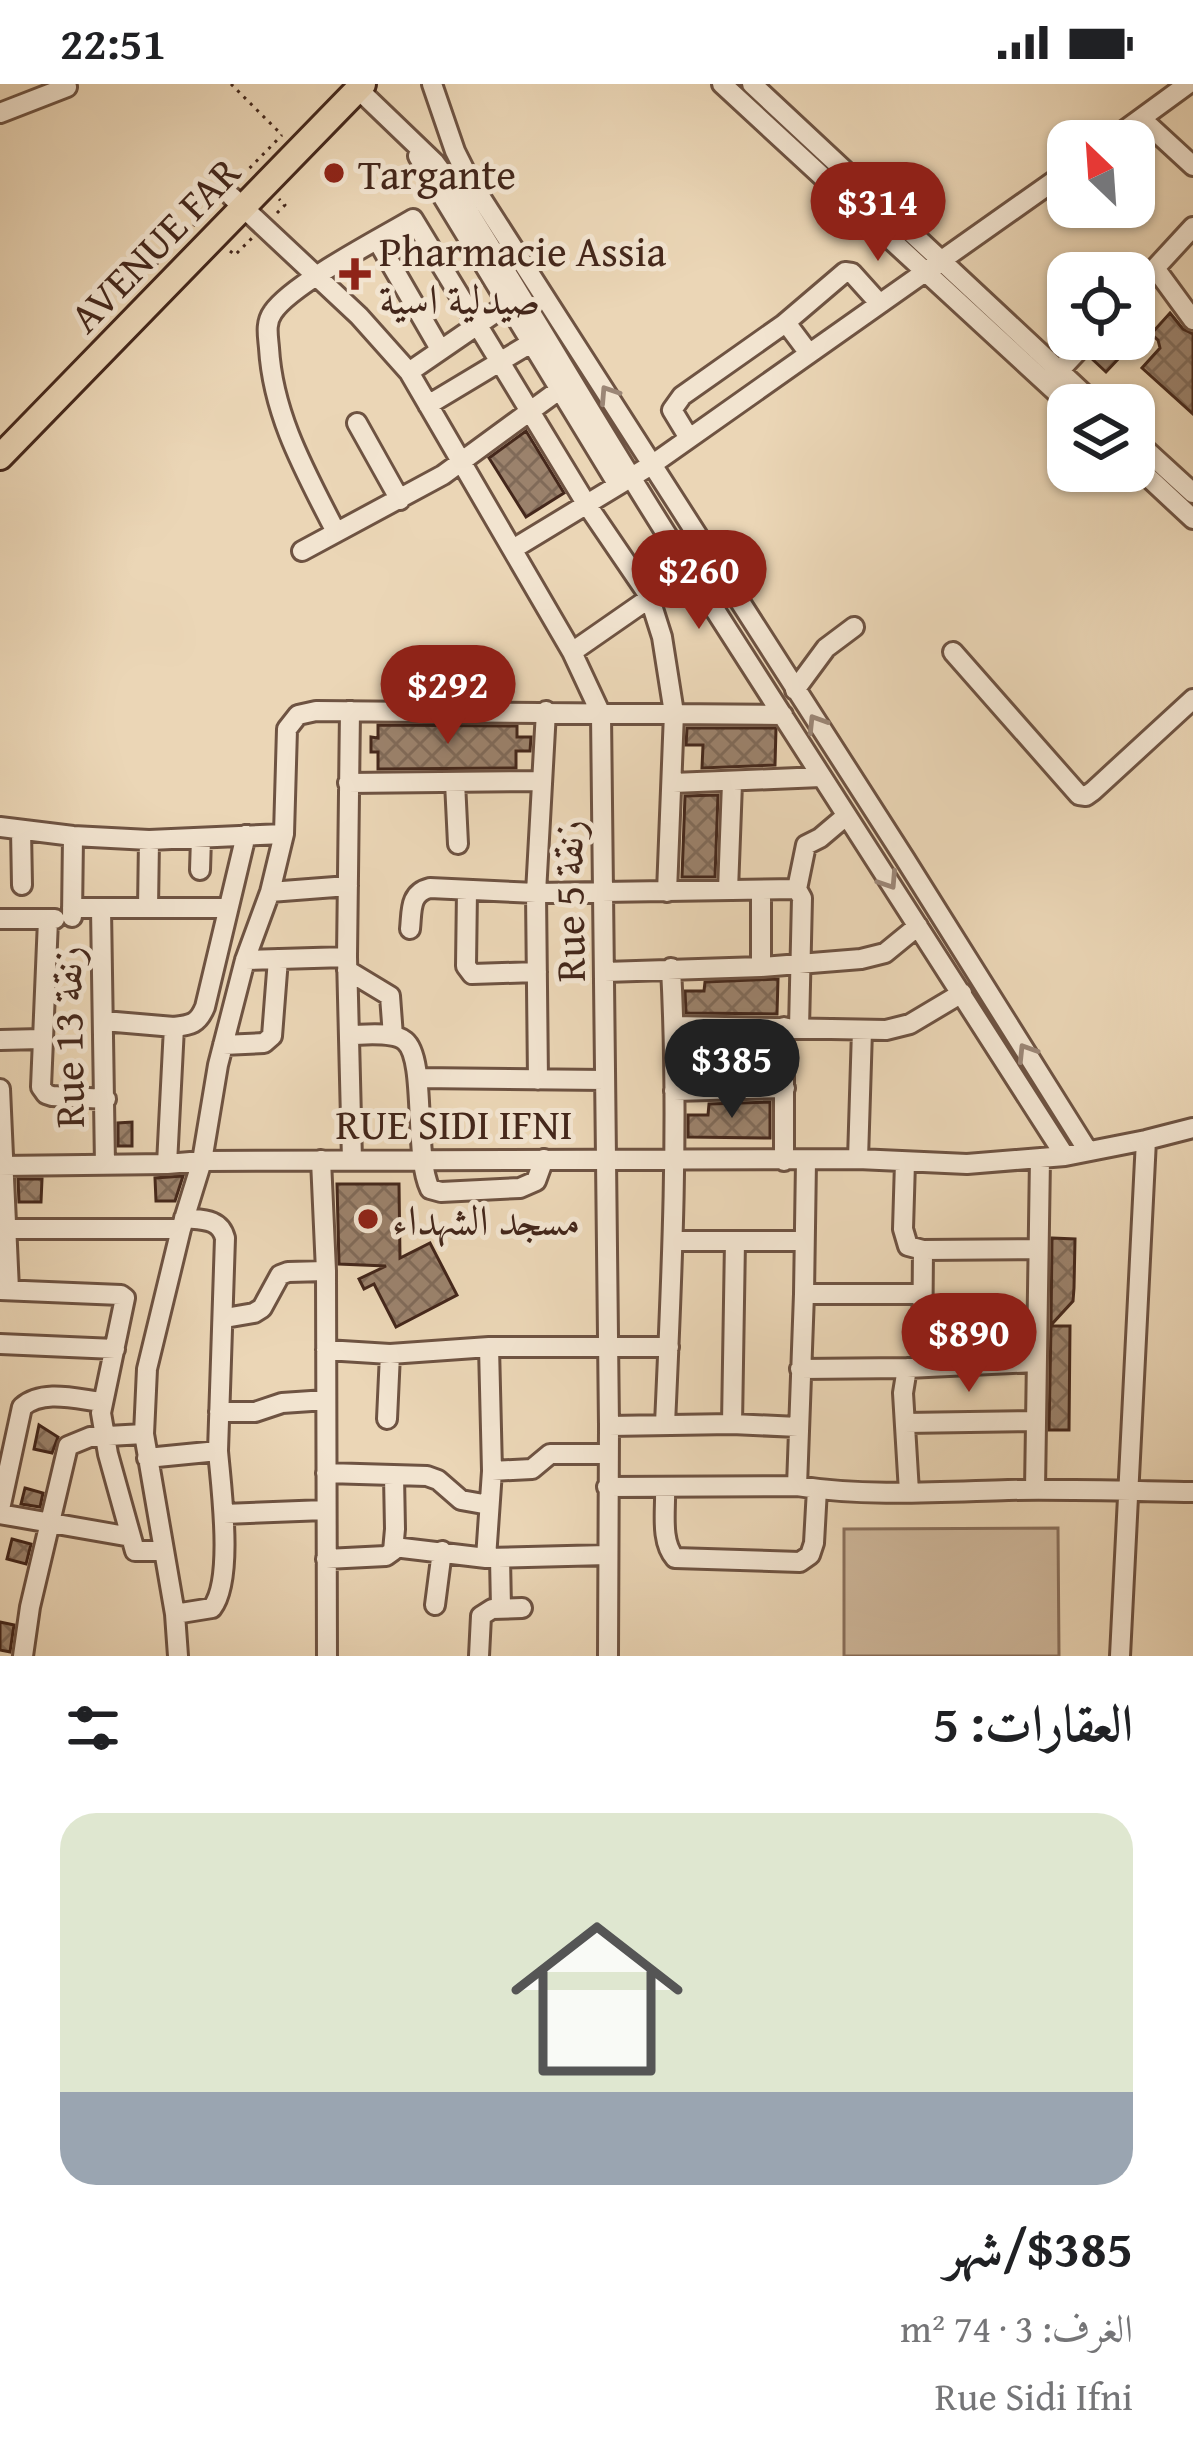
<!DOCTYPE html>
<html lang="ar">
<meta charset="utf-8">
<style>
body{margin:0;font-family:"Gentium Book Plus",Amiri,serif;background:#f6f6f6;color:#202124;direction:rtl;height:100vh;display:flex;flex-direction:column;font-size:45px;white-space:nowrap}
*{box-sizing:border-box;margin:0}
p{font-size:39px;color:#757577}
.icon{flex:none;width:66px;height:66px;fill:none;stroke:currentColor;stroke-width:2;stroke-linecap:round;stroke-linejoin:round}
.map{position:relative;height:1572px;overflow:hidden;direction:ltr}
.details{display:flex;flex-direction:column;background:#fff;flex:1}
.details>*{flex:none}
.needle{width:78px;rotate:335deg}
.buttons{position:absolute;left:1047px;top:36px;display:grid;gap:24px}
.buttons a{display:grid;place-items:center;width:108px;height:108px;border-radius:24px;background:#fff;box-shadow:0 3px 9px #0004;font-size:60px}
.price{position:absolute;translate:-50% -102px;padding:0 27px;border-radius:42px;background:#8f2418;color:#fff;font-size:39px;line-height:78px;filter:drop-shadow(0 3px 6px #0008)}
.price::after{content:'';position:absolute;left:50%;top:72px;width:36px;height:27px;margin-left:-18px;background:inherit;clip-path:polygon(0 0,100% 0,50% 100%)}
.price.active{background:#222;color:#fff}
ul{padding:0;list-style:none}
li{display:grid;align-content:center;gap:24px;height:636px;padding:0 60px}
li+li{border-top:3px solid #e0e0e0}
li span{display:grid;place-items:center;height:372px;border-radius:36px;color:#555}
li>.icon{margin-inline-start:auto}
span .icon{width:216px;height:216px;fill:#fffc;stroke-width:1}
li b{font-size:51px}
h2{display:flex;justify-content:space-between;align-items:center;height:144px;padding:0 60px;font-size:51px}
.status{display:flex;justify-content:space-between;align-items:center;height:84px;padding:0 60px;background:#fff;direction:ltr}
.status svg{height:33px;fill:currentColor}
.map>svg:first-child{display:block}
</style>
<div class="status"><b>22:51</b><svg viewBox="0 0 49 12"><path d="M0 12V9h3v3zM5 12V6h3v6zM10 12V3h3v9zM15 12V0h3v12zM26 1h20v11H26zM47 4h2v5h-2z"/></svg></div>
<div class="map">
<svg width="1193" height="1572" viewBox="0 0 1193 1572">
<defs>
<pattern id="building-cross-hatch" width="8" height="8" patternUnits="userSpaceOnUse" patternTransform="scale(3)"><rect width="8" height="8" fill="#9b826c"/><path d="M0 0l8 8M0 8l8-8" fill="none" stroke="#806a58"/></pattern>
</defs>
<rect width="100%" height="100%" fill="#ebd6b6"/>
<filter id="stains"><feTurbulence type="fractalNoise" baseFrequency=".00167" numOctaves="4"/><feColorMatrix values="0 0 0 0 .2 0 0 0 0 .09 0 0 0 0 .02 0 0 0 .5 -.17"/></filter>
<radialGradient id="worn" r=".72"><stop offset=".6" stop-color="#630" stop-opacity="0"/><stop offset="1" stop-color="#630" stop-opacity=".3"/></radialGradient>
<path fill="#cfb89c" stroke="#8a705c" stroke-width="3" d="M1058 1444 1059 1572H844V1445Z"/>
<path fill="url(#building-cross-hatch)" stroke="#44271b" stroke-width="3" d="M1170 229 1183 245 1193 250V330L1142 284 1160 264 1158 256 1151 250Z
M1108 255H1137L1106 288 1091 274Z
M526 347 564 409 526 433 489 374Z
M378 641 517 642V653H531L530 667H516V684L378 685V668H371V653L378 654Z
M687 644H776L775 681 702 684 703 661H686Z
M718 711 715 793H682L685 712Z
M778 895 777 930 686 929 685 907H704L705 898Z
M687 956 770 957V991L709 993V989L688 988Z
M770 1018V1054L688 1053V1031H708L709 1020Z
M132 1038V1062H118V1039Z
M183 1092 175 1117H156L155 1094Z
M18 1095H42L41 1118H19Z
M337 1100H399L400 1174 430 1159 457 1211 396 1243 374 1200 364 1205 359 1195 386 1182 339 1180Z
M1052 1154 1075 1155 1074 1204 1073 1217 1051 1241Z
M1051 1242H1070L1069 1346H1049Z
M39 1341 58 1353 52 1369 34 1365Z
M25 1404 43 1409 40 1423 21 1420Z
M12 1455 31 1460 26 1480 7 1475Z
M0 1538 14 1541 10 1568 0 1566Z"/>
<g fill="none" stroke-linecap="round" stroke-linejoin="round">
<g stroke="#6e5342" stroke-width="24">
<path id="minor" d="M432 0 455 67 469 95 905 775 1088 1067
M722 0 1070 321
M752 0 1096 321
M358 5 435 79 455 106C535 232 609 362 690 487 816 681 941 876 1065 1072
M0 29 67 3
M1142 35 1193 82
M1110 57 1188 0
M418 72 618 401
M232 113 359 232 409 288 572 568 601 630 609 1342 608 1572
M377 156 440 265
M1155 184 1193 236
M1134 207 1193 143
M784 240 845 188 852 189 879 219
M1059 287 1089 255
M409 288 508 220
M428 321 531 259
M357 339 400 416
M689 354 672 326 682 312 784 240 790 244 808 268
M1134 355 1193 409
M1134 380 1193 435
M336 448C306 389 273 332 269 264 268 252 265 239 273 228 292 200 381 154 413 135L587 421 649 512 662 553 674 629 667 808
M513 465 653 380 1068 87
M302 467 443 391 559 306
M572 568 690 486
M953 568 1079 711 1086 712 1093 707 1193 615
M795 606 826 564 854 543
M350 627 347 873 352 1076
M455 698 458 760
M348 699 542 697
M673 699 821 693
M0 743 73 752 149 756 284 750
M21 746 22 801
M200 786 201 754
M797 805 806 761 820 754 846 732
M467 806 466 882 472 890 537 888
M728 806 732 699
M270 808 348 802
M761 808V883
M72 824H228
M148 824 149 756
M101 825 105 1080
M72 833 73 752
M0 835H55
M48 836 41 1003 46 1010 52 1012 106 1015
M410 845C412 827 409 809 430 804L536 809 797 805 802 814 799 944
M245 876 347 873
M347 886 390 912 393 952
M605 888 761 883 861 875 885 869 918 842
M104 937 174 943
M674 942 886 946 910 940 962 909
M349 951C364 951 393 947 405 957 427 975 413 1070 430 1105L441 1108 520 1104 536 1097 544 1075
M0 956 41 955
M223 961 264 959 272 952 278 875
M418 994 605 996
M538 996 536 809 546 627
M0 1005 9 1206
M674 1007 785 1004
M858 1075 862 946
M321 1076 326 1187 327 1572
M784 1077V943
M905 1078 903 1145 908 1162 923 1166 1038 1165
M167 1080 174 943C191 941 198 940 205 923L246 751
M0 1082 167 1080 202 1077 858 1075 967 1080 1065 1072 1146 1056 1193 1044
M184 1134C202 1136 220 1134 225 1154L218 1367
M6 1145H181
M674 1157H803
M0 1206 121 1211 125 1214 101 1329 108 1370 135 1467H163
M804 1210H921
M225 1234 254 1229 262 1224 280 1191 288 1188 326 1187
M0 1260 115 1265
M326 1266 390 1270 489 1263H669
M922 1282 923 1166
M907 1284 903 1309 909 1408
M800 1285 907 1284 1036 1278
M219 1328H255L282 1319 326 1316
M387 1335 390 1270
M905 1339 1034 1337
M665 1340C672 1188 679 1036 671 884
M732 1340 735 1157
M609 1342 732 1340 798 1343
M147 1374 218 1367C221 1403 234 1496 212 1524L175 1530
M492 1387 532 1385 550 1370H608
M326 1389 427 1392 438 1396 461 1416 489 1421
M797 1402 804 1210 806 1077
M607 1403 797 1402C866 1413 939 1408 1008 1406 1070 1405 1132 1407 1193 1408
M665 1404C666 1426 660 1457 675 1474L800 1478 810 1471 814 1459 817 1405
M1035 1406 1040 1074
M0 1425 22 1323C43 1305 76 1315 102 1318
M0 1430 131 1453
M224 1430 325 1426
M394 1463 486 1474 607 1471
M486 1474 492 1387 489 1263
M500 1474 501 1524
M326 1475 386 1472 393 1467 395 1445 394 1392
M435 1521 442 1467
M23 1572 30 1523 68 1362 90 1353 144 1350
M178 1572 175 1530 144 1350 147 1285 181 1145 202 1077 218 981 245 876 270 808 284 750 287 645 298 631 316 627 783 631
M479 1572 481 1532 492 1525 522 1524
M1120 1572 1146 1056"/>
</g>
<g stroke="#44271b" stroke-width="30">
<path id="major" d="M0 373 363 0"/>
</g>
<path stroke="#44271b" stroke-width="3" stroke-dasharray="3 6" stroke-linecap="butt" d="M231 0 282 51
M237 97 282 51
M277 129 285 121 279 115
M230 167 235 171 253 153
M156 181 218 116"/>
<use href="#minor" stroke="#f2e4d0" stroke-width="18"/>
<use href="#major" stroke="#ebd6b6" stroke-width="24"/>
</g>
<defs><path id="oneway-chevron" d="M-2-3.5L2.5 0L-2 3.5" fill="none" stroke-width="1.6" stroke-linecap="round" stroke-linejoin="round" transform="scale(3)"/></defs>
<g stroke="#9b8676">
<use href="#oneway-chevron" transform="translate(608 310) rotate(-123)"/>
<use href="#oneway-chevron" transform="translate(816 639) rotate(-122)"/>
<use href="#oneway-chevron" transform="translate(889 797) rotate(57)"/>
<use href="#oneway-chevron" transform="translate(1026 968) rotate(-122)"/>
</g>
<g fill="#8f2418" stroke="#f2e4d0" stroke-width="4.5">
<circle cx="334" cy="89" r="12"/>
<path d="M349 172h12v12h12v12h-12v12h-12v-12h-12v-12h12z"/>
<circle cx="368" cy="1135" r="12"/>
</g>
<g text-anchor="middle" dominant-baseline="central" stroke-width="10" stroke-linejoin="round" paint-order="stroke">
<g font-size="42" fill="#44271b" stroke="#f2e4d0" text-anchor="start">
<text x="358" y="89">Targante</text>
<text x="379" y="166">Pharmacie Assia<tspan x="379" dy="48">صيدلية اسية</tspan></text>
<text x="392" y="1135">مسجد الشهداء</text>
</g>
<g font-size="42" fill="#44271b" stroke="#f2e4d0">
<text transform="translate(154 160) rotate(-46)">AVENUE FAR</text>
<text transform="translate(568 817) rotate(-91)">Rue 5 زنقة</text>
<text transform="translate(67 953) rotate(-91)">Rue 13 زنقة</text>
<text x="454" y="1039">RUE SIDI IFNI</text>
</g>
</g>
<rect width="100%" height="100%" filter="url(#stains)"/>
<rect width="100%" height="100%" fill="url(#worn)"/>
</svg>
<div class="buttons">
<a><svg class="needle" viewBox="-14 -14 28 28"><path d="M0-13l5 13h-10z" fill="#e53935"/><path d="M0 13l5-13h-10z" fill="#757577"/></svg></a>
<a><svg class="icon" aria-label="locate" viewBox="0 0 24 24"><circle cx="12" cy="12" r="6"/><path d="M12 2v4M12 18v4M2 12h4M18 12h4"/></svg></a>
<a><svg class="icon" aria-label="layers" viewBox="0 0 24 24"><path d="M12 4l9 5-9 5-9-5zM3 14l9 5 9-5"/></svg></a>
</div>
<b class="price" style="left:878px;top:180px">$314</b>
<b class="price" style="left:699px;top:548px">$260</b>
<b class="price" style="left:448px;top:663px">$292</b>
<b class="price active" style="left:732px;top:1037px">$385</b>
<b class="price" style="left:969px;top:1311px">$890</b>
</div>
<section class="details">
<h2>العقارات: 5<svg class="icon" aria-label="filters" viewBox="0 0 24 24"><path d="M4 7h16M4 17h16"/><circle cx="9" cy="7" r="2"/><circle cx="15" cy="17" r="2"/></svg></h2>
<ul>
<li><span style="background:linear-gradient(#dfe7d0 75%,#9aa5b1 0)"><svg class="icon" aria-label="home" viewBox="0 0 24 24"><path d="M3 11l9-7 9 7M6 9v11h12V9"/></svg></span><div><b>$385/شهر</b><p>الغرف: 3 · 74 m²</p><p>Rue Sidi Ifni</p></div></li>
</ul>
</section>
